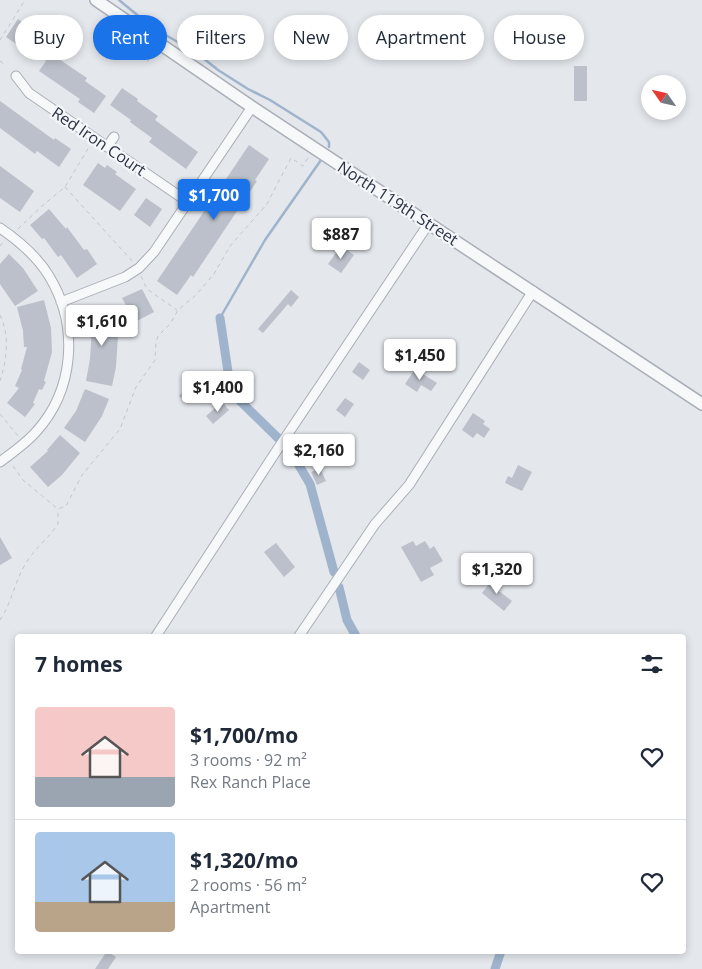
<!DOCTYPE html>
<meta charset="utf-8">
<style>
body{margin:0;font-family:"Open Sans",sans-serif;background:#f2f2f3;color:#1f2937;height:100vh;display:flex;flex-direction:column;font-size:19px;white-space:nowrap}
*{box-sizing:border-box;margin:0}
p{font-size:16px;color:#747a83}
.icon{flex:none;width:28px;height:28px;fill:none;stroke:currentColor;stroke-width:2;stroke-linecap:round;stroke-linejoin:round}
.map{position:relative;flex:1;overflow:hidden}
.details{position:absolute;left:15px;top:634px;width:671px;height:320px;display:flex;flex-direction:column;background:#fff;border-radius:5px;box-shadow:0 2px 8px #0003}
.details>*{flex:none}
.guide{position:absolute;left:15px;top:15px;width:672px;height:45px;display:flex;gap:10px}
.needle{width:32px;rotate:304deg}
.controls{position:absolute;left:641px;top:75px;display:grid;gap:10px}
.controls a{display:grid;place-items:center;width:45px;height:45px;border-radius:50%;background:#fff;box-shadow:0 2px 8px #0003;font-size:25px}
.price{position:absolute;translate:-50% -42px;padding:0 11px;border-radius:5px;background:#fff;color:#222;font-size:16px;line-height:32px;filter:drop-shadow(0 1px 2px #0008)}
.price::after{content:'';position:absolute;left:50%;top:30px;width:15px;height:11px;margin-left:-8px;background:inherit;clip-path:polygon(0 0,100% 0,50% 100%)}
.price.current{background:#1a73e8;color:#fff}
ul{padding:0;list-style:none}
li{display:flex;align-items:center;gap:15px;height:125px;padding:0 20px}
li+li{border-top:1px solid #e0e1e3}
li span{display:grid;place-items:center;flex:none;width:140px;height:100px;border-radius:5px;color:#555}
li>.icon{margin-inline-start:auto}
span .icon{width:60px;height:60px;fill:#fffc;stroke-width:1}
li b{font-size:21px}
h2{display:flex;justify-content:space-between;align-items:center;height:60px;padding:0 20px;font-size:21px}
.tag{padding:0 18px;border-radius:22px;background:#fff;box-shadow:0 2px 8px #0003;font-size:18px;line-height:45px}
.tag.current{background:#1a73e8;color:#fff}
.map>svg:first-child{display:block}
</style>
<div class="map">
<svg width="702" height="969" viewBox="0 0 702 969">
<rect width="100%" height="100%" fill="#e4e7ec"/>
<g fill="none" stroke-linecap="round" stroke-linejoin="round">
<path stroke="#9fb4cc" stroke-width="2.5" d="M119 0 152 27 198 54 218 70 248 89 270 100 321 132 329 142V147
M220 318 265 240 321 160"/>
<path stroke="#9fb4cc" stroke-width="9" d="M220 318 231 392 278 438
M288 447 310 484 334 572
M339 587 347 620 356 636
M495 969 501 951"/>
</g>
<path fill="#bbc0ca" d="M18 19 36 32 38 29 54 40 47 51 87 78 85 81 106 96 94 113 78 102 80 99 39 71 46 61 24 45 22 48 6 37Z
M574 66H587V101H574Z
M122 88 138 99 137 101 158 116 155 120 198 152 186 169 149 142 152 138 130 122 131 120 110 105Z
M0 101 54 140 55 138 71 149 59 167 37 151 35 154 0 128Z
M249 145 269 159 255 180 257 181 193 277 191 275 177 295 157 281Z
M98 163 105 168 107 165 117 172 115 174 136 189 120 211 83 185Z
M0 166 34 191 20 212 0 198Z
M146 198 162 209 150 227 134 215Z
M49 209 66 229 67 227 84 250 87 249 97 264 77 278 61 255 58 257 44 238 42 239 30 225Z
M341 246 354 255 341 273 328 264Z
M9 254 23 268 38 291 15 306 0 284V264Z
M142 289 154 312 135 322 122 298Z
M291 290 299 297 291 307 288 304 263 333 258 329Z
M44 300 51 328 52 352 44 381 46 382 42 390 39 389 33 403 35 404 25 417 7 403 19 388 15 386 22 370 21 369 27 347H24L23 331 17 307Z
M111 306 114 336H118L116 367 112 386 86 381 90 359 92 328H90L87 309Z
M359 362 370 370 363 380 352 372Z
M415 369 437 383 431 391 421 385 417 392 405 384Z
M191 381 200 388 188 404 179 396Z
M85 389 109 399 102 416 85 442 64 428 76 411Z
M345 398 354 404 345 417 336 410Z
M222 402 229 410 213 424 206 416Z
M473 413 485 421 483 424 490 429 484 438 477 433 473 438 462 430Z
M60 435 80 453 62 475 48 487 30 467 48 451 47 450Z
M518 465 532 472 522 491 505 483 508 476 512 478Z
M320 468 326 481 317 485 311 472Z
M0 537 12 558 0 565Z
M413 541 416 546 425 541 430 549 434 546 443 561 430 568 434 575 421 582 401 547Z
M276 543 295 567 284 577 264 552Z
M493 579 502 587 499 591 512 601 504 611 482 593Z
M107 951 116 957 108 969H95Z"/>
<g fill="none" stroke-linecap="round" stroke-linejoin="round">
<g stroke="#a9aeb7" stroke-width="11">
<path id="minor" d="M16 76 29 93 188 202
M107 147 114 137
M0 228C19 241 37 256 49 276 79 325 75 390 35 433 25 444 12 453 0 462
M61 302 125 277 139 268 154 252 252 107
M156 636 275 453 429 223
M299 636 375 524 409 485 533 291"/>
</g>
<g stroke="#a9aeb7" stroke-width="14">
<path id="tertiary" d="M96 0 252 107 702 404"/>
</g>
<path stroke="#c2c5cb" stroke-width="1" stroke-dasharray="4 4" stroke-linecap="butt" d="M0 40 25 0
M0 61 4 64
M147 62 153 52
M65 187 133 262
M18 229 42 206 65 187 89 147
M0 246 4 241
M141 276 147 289 177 310
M0 315C10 336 7 359 0 381
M0 414 18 436
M13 466 23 480 58 509 66 506 82 475 120 429 136 387 155 360 156 342 158 336 170 324 178 310 196 295 214 274 230 246 267 204 291 158 303 166 309 156
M0 620C12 602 15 581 26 563 35 548 49 538 58 524V509"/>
<use href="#minor" stroke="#f7f8fa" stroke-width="9"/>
<use href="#tertiary" stroke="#f7f8fa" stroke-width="11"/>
</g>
<g text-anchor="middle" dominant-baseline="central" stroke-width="4.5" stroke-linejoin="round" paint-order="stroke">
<g font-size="16" fill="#2b3445" stroke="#f4f6f9">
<text transform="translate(99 141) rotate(34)">Red Iron Court</text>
<text transform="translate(398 203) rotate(33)">North 119th Street</text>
</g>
</g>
</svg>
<div class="controls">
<a><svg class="needle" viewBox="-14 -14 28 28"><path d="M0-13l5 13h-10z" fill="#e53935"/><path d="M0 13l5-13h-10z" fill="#747a83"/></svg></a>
</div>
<b class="price current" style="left:214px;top:221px">$1,700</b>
<b class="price" style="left:341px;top:260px">$887</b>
<b class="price" style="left:102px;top:347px">$1,610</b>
<b class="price" style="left:420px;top:381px">$1,450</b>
<b class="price" style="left:218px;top:413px">$1,400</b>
<b class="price" style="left:319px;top:476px">$2,160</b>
<b class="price" style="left:497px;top:595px">$1,320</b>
<div class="guide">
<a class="tag">Buy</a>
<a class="tag current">Rent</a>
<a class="tag">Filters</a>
<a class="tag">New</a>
<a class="tag">Apartment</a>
<a class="tag">House</a>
</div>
<section class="details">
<h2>7 homes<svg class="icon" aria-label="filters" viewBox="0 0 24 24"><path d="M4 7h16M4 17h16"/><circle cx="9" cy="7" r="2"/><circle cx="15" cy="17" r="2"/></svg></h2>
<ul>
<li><span style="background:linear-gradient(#f6c9c9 70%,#9aa5b1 0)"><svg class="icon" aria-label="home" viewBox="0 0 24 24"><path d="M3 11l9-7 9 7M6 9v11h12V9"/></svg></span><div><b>$1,700/mo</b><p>3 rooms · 92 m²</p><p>Rex Ranch Place</p></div><svg class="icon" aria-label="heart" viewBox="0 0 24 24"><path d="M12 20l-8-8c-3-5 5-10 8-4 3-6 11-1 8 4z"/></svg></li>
<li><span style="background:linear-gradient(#a9c7e8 70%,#b9a48a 0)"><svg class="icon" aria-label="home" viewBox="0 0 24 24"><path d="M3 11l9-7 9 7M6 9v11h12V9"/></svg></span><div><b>$1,320/mo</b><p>2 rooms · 56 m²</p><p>Apartment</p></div><svg class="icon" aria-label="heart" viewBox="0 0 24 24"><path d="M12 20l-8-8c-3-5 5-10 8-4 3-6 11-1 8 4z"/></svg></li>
</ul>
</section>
</div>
